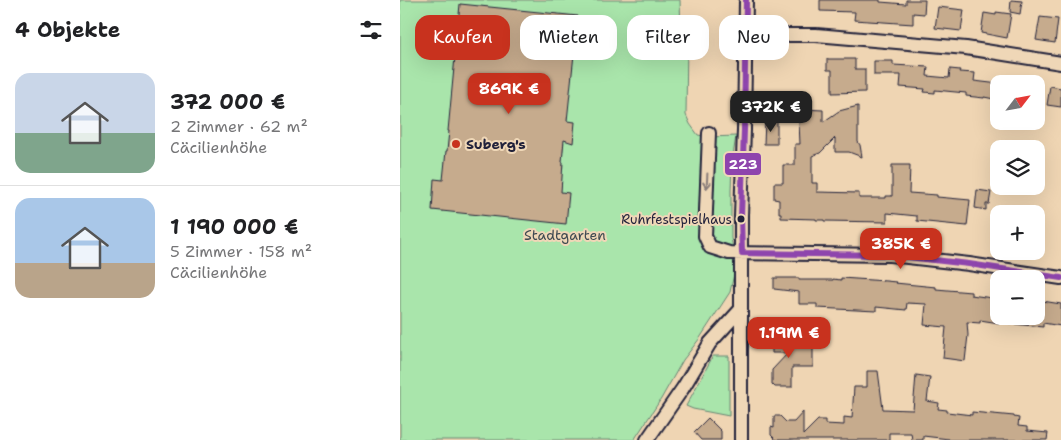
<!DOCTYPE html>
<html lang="de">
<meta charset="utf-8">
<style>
body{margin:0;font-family:"Shantell Sans",sans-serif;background:#f6f6f6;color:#202124;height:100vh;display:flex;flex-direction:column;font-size:19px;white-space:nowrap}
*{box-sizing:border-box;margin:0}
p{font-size:16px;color:#757577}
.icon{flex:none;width:28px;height:28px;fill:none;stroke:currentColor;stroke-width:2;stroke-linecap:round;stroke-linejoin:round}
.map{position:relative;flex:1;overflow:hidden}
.panel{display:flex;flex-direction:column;background:#fff;width:400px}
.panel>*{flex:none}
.guide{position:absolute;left:15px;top:15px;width:475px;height:45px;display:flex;gap:10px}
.needle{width:32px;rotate:59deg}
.buttons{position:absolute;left:590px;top:75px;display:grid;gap:10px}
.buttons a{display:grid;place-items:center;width:55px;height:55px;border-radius:10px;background:#fff;box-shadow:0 5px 20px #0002;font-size:25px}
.price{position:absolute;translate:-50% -42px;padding:0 11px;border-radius:10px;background:#c8321e;color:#fff;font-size:16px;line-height:32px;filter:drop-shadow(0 1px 2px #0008)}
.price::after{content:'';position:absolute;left:50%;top:30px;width:15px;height:11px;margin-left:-8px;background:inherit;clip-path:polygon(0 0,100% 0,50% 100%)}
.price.selected{background:#222;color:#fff}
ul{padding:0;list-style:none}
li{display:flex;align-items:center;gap:15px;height:125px;padding:0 15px}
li+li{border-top:1px solid #e0e0e0}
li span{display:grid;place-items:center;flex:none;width:140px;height:100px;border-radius:15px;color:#555}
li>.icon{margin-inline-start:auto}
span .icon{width:60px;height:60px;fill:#fffc;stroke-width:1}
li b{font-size:21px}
h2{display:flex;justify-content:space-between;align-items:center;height:60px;padding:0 15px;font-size:21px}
.chip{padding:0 18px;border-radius:15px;background:#fff;box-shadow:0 5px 20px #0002;font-size:18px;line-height:45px}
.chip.selected{background:#c8321e;color:#fff}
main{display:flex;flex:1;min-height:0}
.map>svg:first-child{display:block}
</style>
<main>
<section class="panel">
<h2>4 Objekte<svg class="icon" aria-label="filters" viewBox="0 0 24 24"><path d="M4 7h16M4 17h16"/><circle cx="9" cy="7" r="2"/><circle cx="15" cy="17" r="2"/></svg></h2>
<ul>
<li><span style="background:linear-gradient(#c9d6e8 60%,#7fa58c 0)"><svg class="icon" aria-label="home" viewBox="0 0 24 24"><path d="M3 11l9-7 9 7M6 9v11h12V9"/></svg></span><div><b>372 000 €</b><p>2 Zimmer · 62 m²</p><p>Cäcilienhöhe</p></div></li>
<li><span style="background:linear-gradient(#a9c7e8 65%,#b9a48a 0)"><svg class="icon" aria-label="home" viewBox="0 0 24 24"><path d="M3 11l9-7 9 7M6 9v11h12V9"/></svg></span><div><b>1 190 000 €</b><p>5 Zimmer · 158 m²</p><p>Cäcilienhöhe</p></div></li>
</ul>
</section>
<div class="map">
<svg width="661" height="440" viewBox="0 0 661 440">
<rect width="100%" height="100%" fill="#efd5b3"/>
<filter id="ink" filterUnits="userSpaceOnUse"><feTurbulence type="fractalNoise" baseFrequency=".02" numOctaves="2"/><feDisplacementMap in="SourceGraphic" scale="10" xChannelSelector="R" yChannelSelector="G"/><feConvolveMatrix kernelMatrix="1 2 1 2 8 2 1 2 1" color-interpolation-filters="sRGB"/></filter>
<g filter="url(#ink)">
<path fill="#a9e5ab" stroke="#668473" d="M0 0H280L281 33 287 41 286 115 290 124 298 135 309 137 336 136 332 162 331 190V238L336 265 330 292 300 338 283 360 261 399 234 440H0Z
M313 356H329V416L293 409 286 406Z"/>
<path fill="#c6ab8d" stroke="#22223b" d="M420 0H480V2L506 4V0H525L524 14 513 13V24L454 20 455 12 420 11Z
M611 0 622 1 620 14 610 12Z
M60 4 178 16 167 121 175 122 173 143 164 140 162 162H163L161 192 169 193 166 224 32 210 34 179 43 180 46 151H47L49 131H48Z
M538 7 564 10 561 31 535 28Z
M596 12 611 14 607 38 581 33 584 13 596 15Z
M640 17 658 19 655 43 636 40Z
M427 59H455V69H465V92L432 93V70H427Z
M474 61H493V65L528 67 527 76 549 78 550 69 560 70 559 72 575 73 574 81 599 84V100L584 97V98L566 96V93L535 90V93L524 92 525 89 500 87 501 75H474Z
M650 86 661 88V107L647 105Z
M458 106V142L460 145 462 157 449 152H435V138L420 153 412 156V183H417V192L459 193V198H486V196H492V165H510L509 193 537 195V197L570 200 567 226 517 221V216L487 213V222L424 221V220H416V219L381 218V213H379V200L374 199V183H383V165H395V144H400L399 122 397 116 399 110 401 109 423 110V122L439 111Z
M365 121H377V144H364Z
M577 190 591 192 589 204H586V210L575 208Z
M374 278H399V280H433V279L441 280V278L486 281 496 282 495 283 536 287V289L571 292V295L599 299V323L580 320V323L567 322 568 335 565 361 543 358 546 327 524 325 526 304 507 303 506 310 476 307V311L417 308V304H399V292L374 289Z
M636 300 661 304V326L643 323V327L604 323 605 316H636Z
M372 332H390V350L393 347H413V367H392V387H375L372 384V370L388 353H372Z
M467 371H478L483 409 513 410 516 375 530 377 527 401 539 403 538 409 547 410V412L572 415V412L614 416V417L619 418 618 426 627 427V431L648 433 647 440H549V439L523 436V440H512L511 433H489V440H376L371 435V427L374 428V416H380L386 422H394L403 412V435L418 420H425V424L444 425V417L452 418 454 387H467Z
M308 418 321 431V440H301L294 432Z"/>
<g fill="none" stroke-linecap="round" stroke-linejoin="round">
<g stroke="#22223b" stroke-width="16">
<path id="minor" d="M346 35H416L566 48 661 63
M309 133 305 236 310 247 329 253 490 255 569 264 661 278
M247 440 283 388 310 343 341 309
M341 440V216L344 130 346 0"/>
</g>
<use href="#minor" stroke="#efd7b7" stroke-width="12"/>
<g stroke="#efd7b7" stroke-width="10">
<path id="bus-1" d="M342 253 490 255 569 264 661 278
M342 253 341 216 344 130 346 0"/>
</g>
<use href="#bus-1" stroke="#8e44ad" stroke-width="6"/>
</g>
<defs><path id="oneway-shaft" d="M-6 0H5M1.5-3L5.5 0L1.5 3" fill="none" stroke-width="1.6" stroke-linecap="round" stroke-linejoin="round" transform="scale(1.25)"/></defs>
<use stroke="#887c79" href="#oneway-shaft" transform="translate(307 181) rotate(93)"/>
</g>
<circle fill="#c8321e" stroke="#efd7b7" stroke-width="2" cx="56" cy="144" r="5"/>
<circle fill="#22223b" stroke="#efd7b7" stroke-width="2" cx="341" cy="219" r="4.5"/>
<g text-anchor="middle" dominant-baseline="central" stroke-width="4" stroke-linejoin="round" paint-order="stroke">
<g font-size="13" fill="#22223b" stroke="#efd7b7" text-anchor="end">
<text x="332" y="219">Ruhrfestspielhaus</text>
</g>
<g font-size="14" font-weight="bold" fill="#22223b" stroke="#efd7b7" text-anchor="start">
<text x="66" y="144">Suberg's</text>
</g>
<g font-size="14" fill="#3d4951" stroke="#efd7b7">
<text x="165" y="235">Stadtgarten</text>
</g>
</g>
<rect stroke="#efd7b7" stroke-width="2" x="324" y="152" width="38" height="24" rx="5" fill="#8e44ad"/>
<g font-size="14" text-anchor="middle" font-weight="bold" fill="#fff">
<text x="343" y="169">223</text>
</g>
</svg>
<div class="buttons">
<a><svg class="needle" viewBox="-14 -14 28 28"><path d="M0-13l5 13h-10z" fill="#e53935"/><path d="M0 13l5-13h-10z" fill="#757577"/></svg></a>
<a><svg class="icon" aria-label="layers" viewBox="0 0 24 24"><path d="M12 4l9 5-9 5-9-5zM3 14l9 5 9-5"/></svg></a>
<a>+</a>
<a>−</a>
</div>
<b class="price" style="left:109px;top:115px">869K €</b>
<b class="price selected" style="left:371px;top:133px">372K €</b>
<b class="price" style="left:501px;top:270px">385K €</b>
<b class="price" style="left:389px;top:359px">1.19M €</b>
<div class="guide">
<a class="chip selected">Kaufen</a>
<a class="chip">Mieten</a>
<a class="chip">Filter</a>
<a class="chip">Neu</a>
</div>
</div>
</main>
